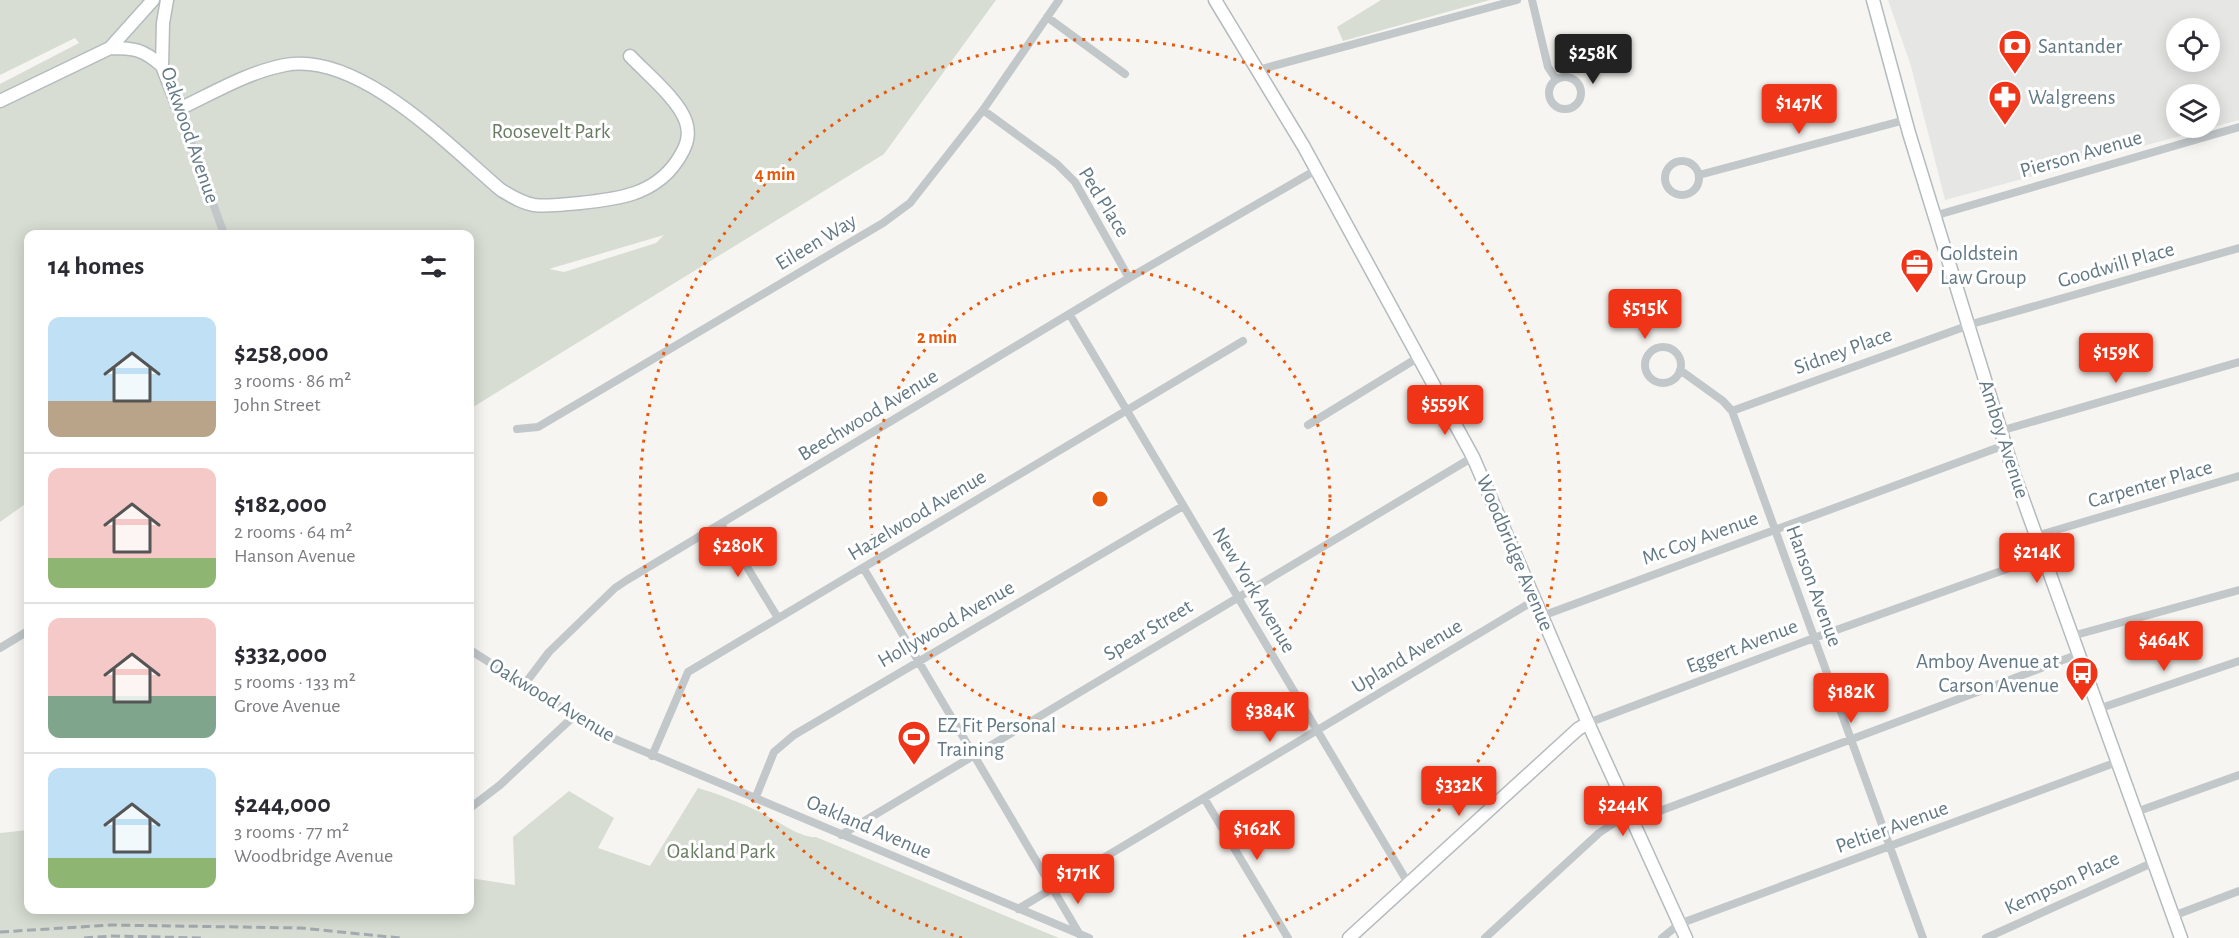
<!DOCTYPE html>
<meta charset="utf-8">
<style>
body{margin:0;font-family:"Alegreya Sans",sans-serif;background:#f2f2f3;color:#2b2b33;height:100vh;display:flex;flex-direction:column;font-size:22px;white-space:nowrap}
*{box-sizing:border-box;margin:0}
p{font-size:20px;color:#7c7c81}
.icon{flex:none;width:33px;height:33px;fill:none;stroke:currentColor;stroke-width:2;stroke-linecap:round;stroke-linejoin:round}
.map{position:relative;flex:1;overflow:hidden}
.details{position:absolute;left:24px;top:230px;width:450px;height:684px;display:flex;flex-direction:column;background:#fff;border-radius:12px;box-shadow:0 3px 15px #0003}
.details>*{flex:none}
.controls{position:absolute;left:2166px;top:18px;display:grid;gap:12px}
.controls a{display:grid;place-items:center;width:54px;height:54px;border-radius:50%;background:#fff;box-shadow:0 3px 15px #0003;font-size:30px}
.price{position:absolute;translate:-50% -51px;padding:0 14px;border-radius:6px;background:#f03417;color:#fff;font-size:20px;line-height:39px;filter:drop-shadow(0 2px 3px #0008)}
.price::after{content:'';position:absolute;left:50%;top:36px;width:18px;height:14px;margin-left:-9px;background:inherit;clip-path:polygon(0 0,100% 0,50% 100%)}
.price.active{background:#222;color:#fff}
ul{padding:0;list-style:none}
li{display:flex;align-items:center;gap:18px;height:150px;padding:0 24px}
li+li{border-top:2px solid #e1e1e2}
li span{display:grid;place-items:center;flex:none;width:168px;height:120px;border-radius:12px;color:#555}
li>.icon{margin-inline-start:auto}
span .icon{width:72px;height:72px;fill:#fffc;stroke-width:1}
li b{font-size:26px}
h2{display:flex;justify-content:space-between;align-items:center;height:72px;padding:0 24px;font-size:26px}
.map>svg:first-child{display:block}
</style>
<div class="map">
<svg width="2239" height="938" viewBox="0 0 2239 938">
<rect width="100%" height="100%" fill="#f6f5f1"/>
<path fill="#e6e7e5" fill-rule="evenodd" d="M1888 0H2239V120L1945 200 1911 66ZM2176 28H2210V62H2176ZM2176 94H2210V128H2176Z"/>
<path fill="#d7ddd2" fill-rule="evenodd" d="M0 0H996L884 154 470 409V234H28V502L0 522V84L79 43 75 38 0 75ZM664 235 656 243 564 272 549 269Z
M1381 0H1490L1343 41 1337 27Z
M698 788C719 794 741 803 760 812 774 819 802 839 816 837L1059 938H0V833L28 830V909H470V878L515 885 513 837 569 791 614 818 598 848 650 866Z"/>
<g fill="none" stroke-linecap="round" stroke-linejoin="round">
<g stroke="#b4bbbe" stroke-width="15">
<path id="secondary" d="M167 0 163 23 162 66 179 109C213 93 248 72 285 65 359 51 449 146 501 190 511 196 522 203 534 205 549 207 565 204 580 203 618 199 654 195 677 161 685 149 691 137 686 122 679 100 647 74 630 56
M1215 0 1304 147 1473 457 1588 723 1686 938
M1873 0 1909 133 2015 477 2181 938
M110 48C134 48 143 49 162 66
M0 101 110 48 153 0
M1349 938 1578 729 1588 723"/>
</g>
<path stroke="#c2c7ca" stroke-width="8" d="M1532 0 1548 67 1556 79
M1047 17 1125 74
M1258 70 1517 0
M1549 93a16 16 0 1 1 32 0a16 16 0 1 1-32 0Z
M179 109 224 234
M983 110 1057 164 1075 182 1129 278
M1665 178a17 17 0 1 1 34 0a17 17 0 1 1-34 0Z
M1699 175 1905 120
M1934 216 2239 127
M1070 315 1408 883
M1645 365a18 18 0 1 1 36 0a18 18 0 1 1-36 0Z
M1680 370 1723 401 1732 411 1923 938
M1732 411 1975 323 2239 248
M1308 425 1419 357
M517 429 538 427 883 223 910 203 983 110 1059 0
M2000 431 2239 362
M721 524 778 618
M2036 536 2239 476
M864 569 1080 935
M1542 616 2005 445
M2072 636 2239 590
M0 648 28 631
M470 650 605 735 1089 938
M524 685 549 652 615 588 627 580 1129 278 1316 170
M2098 709 2239 661
M1588 723 1814 638 2043 556
M652 756 688 672 1243 341
M1204 798 1288 938
M755 799 774 752 794 735 1183 506
M470 808 500 785 573 717
M2136 812 2239 775
M1633 821 2079 654
M841 835 1473 457
M1018 909 1535 600
M2173 916 2239 891
M1485 938 1599 833 1629 813
M1662 938 1679 924 2117 762
M1986 938 2154 862"/>
<use href="#secondary" stroke="#fff" stroke-width="12"/>
<path stroke="#a2aaaf" stroke-width="3" stroke-dasharray="9 4.5" stroke-linecap="butt" d="M0 932 111 925 301 928 400 938
M84 938 112 936 204 938"/>
</g>
<g fill="none" stroke="#e8590c" stroke-width="3" stroke-dasharray="3 6">
<circle cx="1100" cy="499" r="230"/>
<path d="M962 938A460 460 0 1 1 1238 938"/>
</g>
<defs>
<g id="bank-pin" transform="scale(1.725)"><path d="M0 17L-7.5 6A9.5 9.5 0 1 1 7.5 6Z" fill="#f03417" stroke="#fff"/><path d="M-6-4H6V4H-6ZM0-2.3a2.3 2.3 0 1 0 0 4.6a2.3 2.3 0 1 0 0-4.6Z" fill="#fff"/></g>
<g id="pharmacy-pin" transform="scale(1.725)"><path d="M0 17L-7.5 6A9.5 9.5 0 1 1 7.5 6Z" fill="#f03417" stroke="#fff"/><path d="M-2-6h4v4h4v4h-4v4h-4v-4h-4v-4h4Z" fill="#fff"/></g>
<g id="office-pin" transform="scale(1.725)"><path d="M0 17L-7.5 6A9.5 9.5 0 1 1 7.5 6Z" fill="#f03417" stroke="#fff"/><path d="M-6-3h4V-5.5h4V-3h4V5H-6ZM-1-4.5V-3h2v-1.5ZM-6 0V1H6V0Z" fill="#fff"/></g>
<g id="bus-pin" transform="scale(1.725)"><path d="M0 17L-7.5 6A9.5 9.5 0 1 1 7.5 6Z" fill="#f03417" stroke="#fff"/><path d="M-5-6H5V4H4V6H2V4H-2V6H-4V4H-5ZM-3.5-4V0h7V-4ZM-3.5 1.2v1.5H-2V1.2ZM2 1.2v1.5H3.5V1.2Z" fill="#fff"/></g>
<g id="stadium-pin" transform="scale(1.725)"><path d="M0 17L-7.5 6A9.5 9.5 0 1 1 7.5 6Z" fill="#f03417" stroke="#fff"/><path d="M0-5a6.5 5 0 1 0 0 10a6.5 5 0 1 0 0-10ZM-3.5-1.8h7v3.6h-7Z" fill="#fff"/></g>
</defs>
<g fill-rule="evenodd">
<use href="#bank-pin" x="2015" y="46"/>
<use href="#pharmacy-pin" x="2005" y="97"/>
<use href="#office-pin" x="1917" y="265"/>
<use href="#bus-pin" x="2082" y="673"/>
<use href="#stadium-pin" x="914" y="737"/>
</g>
<g text-anchor="middle" dominant-baseline="central" stroke-width="6" stroke-linejoin="round" paint-order="stroke">
<g font-size="21" fill="#627985" stroke="#fff" text-anchor="start">
<text x="2038" y="46">Santander</text>
<text x="2028" y="97">Walgreens</text>
<text x="1940" y="253">Goldstein<tspan x="1940" dy="24">Law Group</tspan></text>
<text x="2059" y="661" text-anchor="end">Amboy Avenue at<tspan x="2059" dy="24">Carson Avenue</tspan></text>
<text x="937" y="725">EZ Fit Personal<tspan x="937" dy="24">Training</tspan></text>
</g>
<g font-size="21" fill="#697b61" stroke="#fff">
<text x="551" y="131">Roosevelt Park</text>
<text x="721" y="851">Oakland Park</text>
</g>
<g font-size="21" fill="#627985" stroke="#fff">
<text transform="translate(190 135) rotate(71)">Oakwood Avenue</text>
<text transform="translate(2081 154) rotate(-16)">Pierson Avenue</text>
<text transform="translate(1104 202) rotate(58)">Ped Place</text>
<text transform="translate(816 242) rotate(-31)">Eileen Way</text>
<text transform="translate(2116 265) rotate(-16)">Goodwill Place</text>
<text transform="translate(1843 351) rotate(-20)">Sidney Place</text>
<text transform="translate(868 415) rotate(-31)">Beechwood Avenue</text>
<text transform="translate(2004 439) rotate(72)">Amboy Avenue</text>
<text transform="translate(2150 484) rotate(-16)">Carpenter Place</text>
<text transform="translate(917 515) rotate(-31)">Hazelwood Avenue</text>
<text transform="translate(1700 538) rotate(-20)">Mc Coy Avenue</text>
<text transform="translate(1515 553) rotate(67)">Woodbridge Avenue</text>
<text transform="translate(1814 586) rotate(70)">Hanson Avenue</text>
<text transform="translate(1254 590) rotate(59)">New York Avenue</text>
<text transform="translate(946 624) rotate(-30)">Hollywood Avenue</text>
<text transform="translate(1148 630) rotate(-31)">Spear Street</text>
<text transform="translate(1742 646) rotate(-21)">Eggert Avenue</text>
<text transform="translate(1407 656) rotate(-31)">Upland Avenue</text>
<text transform="translate(552 700) rotate(31)">Oakwood Avenue</text>
<text transform="translate(869 827) rotate(23)">Oakland Avenue</text>
<text transform="translate(1892 827) rotate(-20)">Peltier Avenue</text>
<text transform="translate(2062 883) rotate(-25)">Kempson Place</text>
</g>
</g>
<circle cx="1100" cy="499" r="9" fill="#e8590c" stroke="#fff" stroke-width="3"/>
<g font-size="18" text-anchor="middle" font-weight="bold" fill="#e8590c" stroke="#fff" stroke-width="6" stroke-linejoin="round" paint-order="stroke">
<text x="775" y="180">4 min</text>
<text x="937" y="343">2 min</text>
</g>
</svg>
<div class="controls">
<a><svg class="icon" aria-label="locate" viewBox="0 0 24 24"><circle cx="12" cy="12" r="6"/><path d="M12 2v4M12 18v4M2 12h4M18 12h4"/></svg></a>
<a><svg class="icon" aria-label="layers" viewBox="0 0 24 24"><path d="M12 4l9 5-9 5-9-5zM3 14l9 5 9-5"/></svg></a>
</div>
<b class="price active" style="left:1593px;top:85px">$258K</b>
<b class="price" style="left:1799px;top:135px">$147K</b>
<b class="price" style="left:1645px;top:340px">$515K</b>
<b class="price" style="left:2116px;top:384px">$159K</b>
<b class="price" style="left:1445px;top:436px">$559K</b>
<b class="price" style="left:738px;top:578px">$280K</b>
<b class="price" style="left:2037px;top:584px">$214K</b>
<b class="price" style="left:2164px;top:672px">$464K</b>
<b class="price" style="left:1851px;top:724px">$182K</b>
<b class="price" style="left:1270px;top:743px">$384K</b>
<b class="price" style="left:1459px;top:817px">$332K</b>
<b class="price" style="left:1623px;top:837px">$244K</b>
<b class="price" style="left:1257px;top:861px">$162K</b>
<b class="price" style="left:1078px;top:905px">$171K</b>
<section class="details">
<h2>14 homes<svg class="icon" aria-label="filters" viewBox="0 0 24 24"><path d="M4 7h16M4 17h16"/><circle cx="9" cy="7" r="2"/><circle cx="15" cy="17" r="2"/></svg></h2>
<ul>
<li><span style="background:linear-gradient(#bfe0f5 70%,#b9a48a 0)"><svg class="icon" aria-label="home" viewBox="0 0 24 24"><path d="M3 11l9-7 9 7M6 9v11h12V9"/></svg></span><div><b>$258,000</b><p>3 rooms · 86 m²</p><p>John Street</p></div></li>
<li><span style="background:linear-gradient(#f6c9c9 75%,#8fb573 0)"><svg class="icon" aria-label="home" viewBox="0 0 24 24"><path d="M3 11l9-7 9 7M6 9v11h12V9"/></svg></span><div><b>$182,000</b><p>2 rooms · 64 m²</p><p>Hanson Avenue</p></div></li>
<li><span style="background:linear-gradient(#f6c9c9 65%,#7fa58c 0)"><svg class="icon" aria-label="home" viewBox="0 0 24 24"><path d="M3 11l9-7 9 7M6 9v11h12V9"/></svg></span><div><b>$332,000</b><p>5 rooms · 133 m²</p><p>Grove Avenue</p></div></li>
<li><span style="background:linear-gradient(#bfe0f5 75%,#8fb573 0)"><svg class="icon" aria-label="home" viewBox="0 0 24 24"><path d="M3 11l9-7 9 7M6 9v11h12V9"/></svg></span><div><b>$244,000</b><p>3 rooms · 77 m²</p><p>Woodbridge Avenue</p></div></li>
</ul>
</section>
</div>
